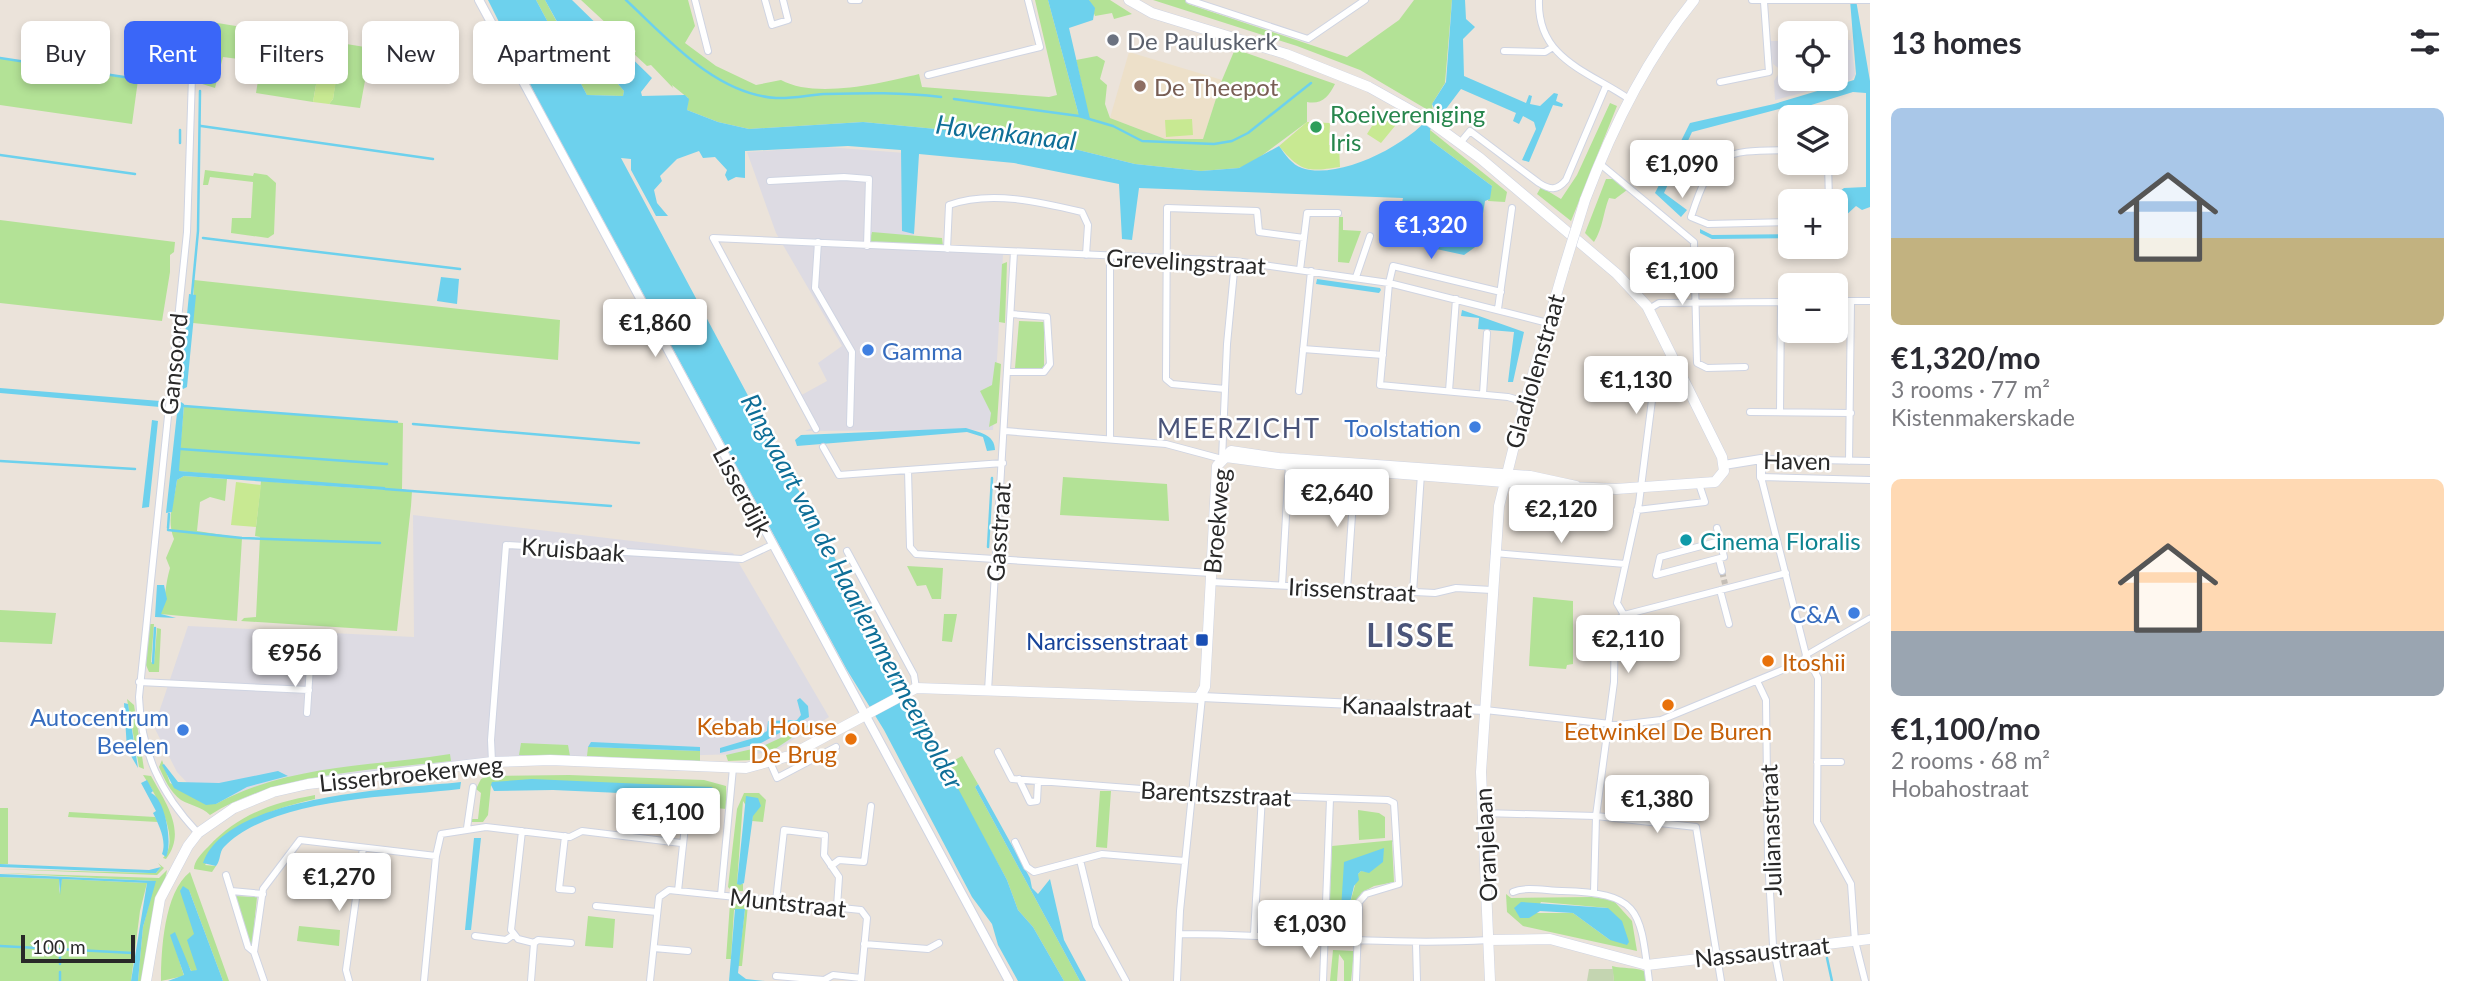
<!DOCTYPE html>
<meta charset="utf-8">
<style>
body{margin:0;font-family:Lato,sans-serif;background:#f2f2f3;color:#2b2b33;height:100vh;display:flex;flex-direction:column;font-size:26px;white-space:nowrap}
*{box-sizing:border-box;margin:0}
p{font-size:23px;color:#7c7c81}
.icon{flex:none;width:38px;height:38px;fill:none;stroke:currentColor;stroke-width:2;stroke-linecap:round;stroke-linejoin:round}
.map{position:relative;flex:1;overflow:hidden}
.details{display:flex;flex-direction:column;background:#fff;width:595px}
.details>*{flex:none}
.top-card{position:absolute;left:21px;top:21px;width:665px;height:63px;display:flex;gap:14px}
.fabs{position:absolute;left:1778px;top:21px;display:grid;gap:14px}
.fabs a{display:grid;place-items:center;width:70px;height:70px;border-radius:10px;background:#fff;box-shadow:0 4px 10px #0003;font-size:35px}
.scale{position:absolute;left:21px;bottom:18px;width:114px;box-sizing:border-box;padding-left:7px;border:4px solid #292929;border-top:0;font-size:19px;line-height:24px;white-space:nowrap;color:#292929;-webkit-text-stroke:5px #fff;paint-order:stroke}
.price{position:absolute;translate:-50% -60px;padding:0 16px;border-radius:7px;background:#fff;color:#222;font-size:23px;line-height:46px;filter:drop-shadow(0 2px 4px #0008)}
.price::after{content:'';position:absolute;left:50%;top:42px;width:21px;height:16px;margin-left:-10px;background:inherit;clip-path:polygon(0 0,100% 0,50% 100%)}
.price.active{background:#3a66f8;color:#fff}
ul{padding:0;list-style:none}
li{display:grid;align-content:center;gap:14px;height:371px;padding:0 21px}
li span{display:grid;place-items:center;height:217px;border-radius:10px;color:#555}
li>.icon{margin-inline-start:auto}
span .icon{width:126px;height:126px;fill:#fffc;stroke-width:1}
li b{font-size:30px}
h2{display:flex;justify-content:space-between;align-items:center;height:84px;padding:0 21px;font-size:30px}
.tag{padding:0 24px;border-radius:10px;background:#fff;box-shadow:0 4px 10px #0003;font-size:24px;line-height:63px}
.tag.active{background:#3a66f8;color:#fff}
main{display:flex;flex:1;min-height:0}
.map>svg:first-child{display:block}
</style>
<main>
<div class="map">
<svg width="1870" height="981" viewBox="0 0 1870 981">
<rect width="100%" height="100%" fill="#ebe3da"/>
<path fill="#dddbe3" d="M1836 40H1851L1855 75 1851 80 1775 100 1774 81 1781 70 1773 64 1770 41H1790V79H1836Z
M827 147 918 154 914 234 910 250 1003 254 993 430 805 431 814 427 798 397 827 381 818 363 842 346 776 233 747 152Z
M413 515 733 553 829 717 772 753 466 762 338 778 212 809 177 772 154 727 188 626 414 637Z"/>
<path fill="#ede0c9" d="M1129 52 1222 80 1203 139H1165L1110 118Z"/>
<path fill="#b3e296" fill-rule="evenodd" d="M536 0H545L584 72 607 71 624 91 623 96 587 95Z
M581 0H688L695 26 685 43 716 66 756 85 781 80C815 99 883 83 919 74L922 87 1049 97 1057 95 1035 0H1048L1078 112 1083 90 1076 60 1097 56 1105 61 1100 79 1107 85 1105 104 1110 118 1165 139H1203L1222 80 1235 49 1335 84C1329 96 1322 105 1307 102V122L1252 163 1239 168 1201 171 1135 164 1066 147 957 131 863 122 749 129 718 122 687 110 688 98 672 85 673 88 651 65 647 66 634 54 636 51Z
M1089 0H1110L1132 14 1114 19 1112 13 1095 16Z
M1153 0H1186L1188 4 1347 57 1399 20 1414 0H1452L1445 83 1432 104 1433 113 1360 70 1297 46Z
M205 21 371 48 360 108 329 104 333 99 339 57 321 56 313 102 256 93 261 62 223 57 215 88 199 83Z
M0 58 138 80 132 124 0 105Z
M1610 103 1617 106 1571 221 1537 194 1541 187 1561 199 1577 175Z
M1430 130 1507 192 1505 202 1488 201 1492 186 1430 140Z
M205 170 253 176 254 173 267 175 276 183 274 234 268 238 231 233 232 218H251L253 182 210 177 208 185H203Z
M1606 179H1614L1627 190 1615 199 1609 198C1603 213 1603 228 1594 242L1585 233Z
M1339 217H1343V230L1361 231 1349 263 1338 262Z
M0 220 175 242 174 252 170 255V272L162 321 0 303Z
M872 232 942 238 943 246 869 242Z
M1007 262 1005 323 999 322 1002 264Z
M194 280 560 320 558 360 193 323Z
M1019 321 1044 322V368H1015Z
M995 362 1001 364 997 423 989 427 991 413 980 391 992 385Z
M184 406 403 423 402 489 412 491 411 506 397 631 241 621 244 618 256 617 260 537 255 536 261 481 385 490 178 471Z
M184 476 227 479 225 501 210 497 200 502 197 531 242 538 237 621 160 614C166 598 165 585 170 568L166 558 174 539C166 518 174 503 177 480Z
M1063 477 1167 484 1169 521 1060 515Z
M907 566 943 568 941 599H932L926 585 917 586Z
M1533 597 1573 601V664L1567 665 1566 669 1529 666Z
M0 610 56 613 52 644 0 642Z
M944 614H957L952 642 942 641Z
M148 624H154L151 662 154 664 157 628 161 629 159 672H149L146 665Z
M127 699 134 705 144 769 139 767Z
M817 721 775 749 753 751 752 760 728 761 726 755 761 747Z
M521 743 568 745 570 756 519 755Z
M588 747 700 751V761L587 756Z
M450 754 451 761C374 770 276 773 210 815 201 806 191 806 181 800 170 792 164 778 159 767L162 760 170 783 216 804C289 764 370 767 450 754Z
M962 756 978 784 975 787 1080 981H1064L1033 927 1018 910 1007 880 944 766Z
M143 775 151 776C166 803 187 832 166 859L163 858C182 839 155 793 143 775Z
M569 775 704 780 726 786 727 809 691 806V801H707L713 798 491 785 488 815 483 822H472V819H478L481 793 476 789 481 779 487 776Z
M1100 791H1111L1107 848 1096 847Z
M744 793H759L766 800 763 822 752 821 753 816 743 801 737 884H743V891H732L728 887 737 809Z
M315 795V799C259 812 241 822 205 865L216 866 212 872 194 869C194 861 202 853 208 847 239 814 272 803 315 795Z
M0 808H8V864H0Z
M1358 810 1379 813 1385 817V838L1359 840Z
M69 812 155 817 158 822 68 817Z
M1395 840 1392 842 1394 882 1374 886 1361 893 1353 930 1349 934H1336L1330 925H1333L1334 920 1329 919 1332 846ZM1384 849 1369 872 1361 871 1358 874 1344 925V863Z
M158 863 164 868 157 875 0 869 149 873H156L161 867Z
M167 870 145 981H138L143 927 155 881 0 873 159 878Z
M190 872 229 981H223L189 890 198 938 188 940 198 970 192 972 171 934 184 976 161 981C161 951 164 892 190 872Z
M0 877 59 879V894L62 879 147 883 140 911 131 981H0Z
M1506 894 1511 898 1592 897 1613 900 1632 921 1637 951 1523 926 1507 912ZM1541 902 1608 908 1610 940 1573 913H1535Z
M234 896 257 897 252 946 250 944Z
M730 903 748 905 742 966H738L745 910H734L731 959H726Z
M588 916 615 919 613 948 585 946Z
M299 926 340 930 339 946 297 941Z
M1333 950 1354 951 1351 981H1344V961L1339 954 1337 981H1330Z
M1612 966C1623 969 1635 967 1644 971L1646 981H1614Z"/>
<path fill="#c4d5b1" d="M1589 969H1613L1614 981H1587Z"/>
<path fill="#c8e992" d="M321 56 340 57 333 99 329 104 313 102Z
M1373 109 1399 121 1381 143 1367 134 1372 126 1365 121Z
M1192 119 1193 135 1166 137 1165 120Z
M1307 122 1330 123 1329 145 1339 146 1340 167C1307 172 1301 172 1279 146Z
M236 482 261 485 256 527 231 525Z"/>
<path fill="#6dd1ed" d="M488 0H536L587 95 623 96 624 91 607 71 585 72 545 0H572L652 78 641 92 642 96 685 95 689 99 687 110 718 122 749 129 863 122 957 131 1066 147 1135 164 1201 171 1239 168 1279 146C1285 154 1292 165 1302 168 1341 181 1414 142 1435 110L1432 104 1446 82 1452 0H1465L1466 19 1475 27 1463 39 1464 76 1526 103 1529 95 1532 96 1530 104 1540 106 1554 93 1558 94 1556 101 1563 104 1562 107 1553 105 1529 162 1522 160 1536 129 1534 122 1523 116 1519 124 1513 121 1516 113 1461 89 1430 130V140L1492 186 1490 199 1485 201 1478 245 1464 255 1395 240 1403 198 1139 188 1132 240 1122 239 1119 184 1014 163 919 154 914 234 902 231 901 150 848 146 745 151V178L736 177 728 181 725 175 727 170 715 157 703 158 699 151 677 159 660 176 662 181 654 190 657 203 668 216H656L631 170V159L621 158 1007 880 1018 910 1033 927 1064 981H1018L998 945 992 924 972 897 884 730 847 670 537 98Z
M1048 0H1089L1095 8 1093 20 1069 28 1090 119 1079 116 1078 112Z
M1850 0H1856L1870 81V207L1862 210 1856 206 1843 218H1836L1835 195 1844 188 1866 187V93L1853 92 1808 106H1790L1692 132 1664 193 1687 210 1681 217 1655 193 1690 123 1774 104 1854 80 1856 74Z
M1700 229 1712 235 1790 234V238L1712 239 1700 233Z
M441 277 459 279 457 304 437 301Z
M1317 279 1380 288 1381 290 1379 293 1316 284Z
M189 294 196 295 187 387 183 389 180 387Z
M1462 310 1524 332 1513 382H1508L1514 332 1478 329 1479 318 1461 316Z
M0 388 160 401V407L0 393Z
M181 402 184 404 179 471 385 487V490L184 476 177 480 172 512 166 513 178 404Z
M152 420 158 421 149 507 142 508Z
M966 428C978 432 995 434 995 450L987 451 983 437 967 432 797 446 795 440 801 435Z
M157 585H164L167 599 161 614 176 618 155 617Z
M800 698 808 706 809 717 761 743 720 753V748L757 737 767 731 768 721 797 720 801 715 797 700Z
M124 703 128 704 138 768 127 749Z
M591 742 700 747V751L588 747Z
M164 764 178 782 219 783 278 771 288 776 247 787 216 804 206 805 174 788 162 765Z
M532 779 712 787 715 792 711 800 687 801V796L553 790 494 791 491 785 492 782Z
M147 780 153 791 151 793C165 798 173 843 166 857L162 854C167 841 159 825 153 813L156 811 141 783Z
M461 782 460 789C394 797 273 797 224 847 219 852 221 860 216 866L203 863C227 794 399 789 461 782Z
M978 784 1030 878 1032 888 1038 894 1050 879 1064 940 1086 981H1080L975 787Z
M746 796 758 798 761 806 753 816 744 883 740 885 737 884Z
M474 838H481L471 930H465Z
M1384 848 1383 862 1369 873 1361 871 1358 874 1359 880 1354 886 1345 924 1340 926 1344 862Z
M0 864 149 870 161 867 156 873H149L0 867Z
M0 874 156 881 143 927 138 981H131L147 883 62 879 60 895 59 879 0 877Z
M183 886 189 890 223 981H168L184 975 170 935 175 932 191 971 197 970 187 940 194 934 180 891Z
M1521 902 1608 908 1622 921 1629 942 1627 945 1610 940 1573 913 1540 911 1529 918H1520L1514 908Z
M735 909H745L738 973 746 979 765 981H729Z"/>
<g fill="none" stroke-linecap="round" stroke-linejoin="round">
<path stroke="#6dd1ed" stroke-width="2.5" d="M626 0C668 39 715 94 776 98 792 99 808 95 824 94 864 93 902 92 941 97
M0 58 124 77
M954 99 1079 116 1113 126 1142 141 1214 144 1232 141 1248 133 1311 83
M201 126 433 159
M180 143V130
M0 155 135 174
M203 238 460 269
M192 294 198 231 200 91
M184 406 397 422
M413 424 639 443
M181 449 387 464
M0 461 135 469
M385 489 611 506
M168 528 169 514
M168 530 242 538 380 543
M988 547 992 478
M153 663 155 628
M0 946 133 953
M60 950V964
M1827 958 1832 981
M60 981V972"/>
<path stroke="#c4beb7" stroke-width="6" stroke-dasharray="6 3" stroke-linecap="butt" d="M1722 571 1725 584"/>
<g stroke="#cfd4e2" stroke-width="7">
<path id="pedestrian" d="M1806 655 1870 618"/>
</g>
<g stroke="#cfd4e2" stroke-width="8">
<path id="minor" d="M695 0 708 51
M765 0 772 25 788 20 783 0
M851 0H859
M1189 0 1308 39 1365 0
M1539 0C1537 59 1588 71 1629 99
M1752 0H1870
M193 45 187 232 139 697C141 752 160 793 198 833
M1504 51 1545 52 1553 47
M928 75 1040 47 1028 0
M1720 82 1769 72 1764 2
M1828 112V117
M1460 143 1470 131 1539 183C1550 190 1557 191 1566 180L1606 86
M1790 150C1723 151 1713 149 1691 217L1708 224 1790 222
M1599 163 1694 242 1697 363 1707 368 1745 367
M1828 163 1829 201
M770 181 844 177 869 179 867 246
M818 242 815 288 852 352 850 424
M947 249 949 205C990 190 1041 202 1082 212L1088 225 1086 255
M1110 256V439
M1300 270 1307 213H1338
M1356 277 1370 236
M1501 292 1393 266 1389 283 1380 385 1508 397 1525 402
M1836 301H1870
M1498 309 1512 208
M1649 309 1659 303 1790 302
M1303 349 1383 355
M1008 372H1044L1050 364 1047 317 1011 314
M1225 389 1172 384 1166 379 1167 208 1257 211 1259 232 1304 238
M1299 391 1311 271
M1449 391 1456 299
M1483 394 1487 333
M1750 412 1851 413
M1780 412 1781 302
M816 429 713 238 1235 261 1389 283 1548 323
M1005 431 1166 444 1222 459 1227 344 1235 261
M823 447 839 475 1003 463
M1761 459 1870 461
M1849 461 1851 301
M908 470 910 547 916 554 1211 573
M1637 510 1705 502 1699 484
M1717 528 1724 557 1656 575 1660 557 1720 541
M847 551 914 675 916 688
M1494 553 1625 564
M1719 559 1722 571
M1211 582 1435 593 1456 588 1492 590
M1282 585 1289 464
M1347 589 1355 471
M1720 590 1729 624
M1413 592 1421 474
M1624 615 1617 603 1639 503 1652 400 1656 390 1683 376
M1624 615 1786 573
M1757 681 1766 700 1768 858 1773 945 1780 981
M139 682 309 690
M988 691 1014 252
M1485 710 1619 725 1661 720 1804 661 1806 655
M307 713 310 666
M998 752 1012 779 1193 793 1388 800 1394 803 1399 884 1366 894 1359 902 1356 981
M492 762 491 740 506 545 742 559 772 545
M770 762 777 778 836 747
M1817 762H1841
M1019 779 1030 802 1037 801 1038 781
M1482 813 1596 816 1696 827 1721 981
M467 828 473 787
M522 831 511 930 518 939 534 943 531 981
M565 836 559 889 572 890
M1015 842 1027 867 1034 872 1102 854 1185 861
M1080 860 1096 926 1126 981
M831 866 839 860 864 862 871 806
M226 875 248 947 254 952
M231 891 263 894
M678 891 687 808
M1513 892C1526 886 1547 891 1562 891 1641 893 1640 910 1649 981
M1594 892 1596 816 1614 682 1615 622 1624 615
M721 895 733 768
M776 901 784 830 825 835 824 855 839 877 837 907
M596 906 657 912
M1179 934C1283 934 1385 946 1489 940
M1254 934 1262 796
M475 936 506 940 513 935
M534 943 538 940 571 943
M1416 943 1417 981
M864 944 928 949 939 943
M654 948 688 951
M776 976 824 980 833 975 861 978
M264 981 254 952 263 889 300 840 436 856 441 834 486 827 570 837 582 831 681 843
M349 981 346 970 363 848
M424 981 436 856
M650 981 659 897 669 890 861 910 867 918 861 981
M1177 981 1180 911 1202 697
M1323 981 1330 799
M1865 981 1855 941 1851 884 1817 822 1818 678 1806 655 1761 477 1870 480"/>
</g>
<g stroke="#cfd4e2" stroke-width="10">
<path id="tertiary" d="M479 0 1009 981
M1724 465 1761 459V477
M1202 697 1485 710"/>
</g>
<g stroke="#cfd4e2" stroke-width="11">
<path id="secondary" d="M1129 0 1152 13 1286 54 1369 87 1428 120 1480 158 1617 274 1647 306 1722 457 1724 471 1715 482 1616 489 1570 487
M1585 200C1612 128 1646 59 1694 0
M1226 457 1278 464 1555 486
M1489 940 1550 939 1647 965 1870 939
M146 981 160 899 188 846 198 833 234 808 273 792 308 784 492 762 550 760 746 768 789 756 916 688 1199 698 1205 687 1217 466 1231 451 1279 458 1530 476 1576 486
M1490 981 1481 772 1499 506 1525 402 1564 268"/>
</g>
<use href="#pedestrian" stroke="#fff" stroke-width="5"/>
<use href="#minor" stroke="#fff" stroke-width="6"/>
<use href="#tertiary" stroke="#fff" stroke-width="8"/>
<use href="#secondary" stroke="#fff" stroke-width="10"/>
<g stroke="#cfd4e2" stroke-width="11" stroke-linecap="butt">
<path id="secondary-bridge" d="M1564 268 1585 200"/>
</g>
<use href="#secondary-bridge" stroke="#fff" stroke-width="10"/>
</g>
<circle fill="#6b7280" stroke="#fff" stroke-width="2.5" cx="1113" cy="40" r="7"/>
<circle fill="#8d6e63" stroke="#fff" stroke-width="2.5" cx="1140" cy="86" r="7"/>
<circle fill="#2e9e5b" stroke="#fff" stroke-width="2.5" cx="1316" cy="127" r="7"/>
<g fill="#3f7fe0" stroke="#fff" stroke-width="2.5">
<circle cx="868" cy="350" r="7"/>
<circle cx="1475" cy="427" r="7"/>
<circle cx="1854" cy="613" r="7"/>
<circle cx="183" cy="730" r="7"/>
</g>
<circle fill="#0f9aa8" stroke="#fff" stroke-width="2.5" cx="1686" cy="540" r="7"/>
<rect fill="#1a4fb4" stroke="#fff" stroke-width="2.5" x="1195" y="633" width="14" height="14" rx="3.5"/>
<g fill="#e8710a" stroke="#fff" stroke-width="2.5">
<circle cx="1768" cy="661" r="7"/>
<circle cx="1668" cy="705" r="7"/>
<circle cx="851" cy="739" r="7"/>
</g>
<g text-anchor="middle" dominant-baseline="central" stroke-width="5" stroke-linejoin="round" paint-order="stroke">
<g font-size="24" fill="#5b616d" stroke="#fff" text-anchor="start">
<text x="1127" y="40">De Pauluskerk</text>
</g>
<g font-size="24" fill="#785e54" stroke="#fff" text-anchor="start">
<text x="1154" y="86">De Theepot</text>
</g>
<g font-size="24" fill="#27864d" stroke="#fff" text-anchor="start">
<text x="1330" y="113">Roeivereniging<tspan x="1330" dy="28">Iris</tspan></text>
</g>
<g font-size="24" fill="#292929" stroke="#fff">
<text transform="translate(1186 261) rotate(3)">Grevelingstraat</text>
<text transform="translate(173 364) rotate(-84)">Gansoord</text>
<text transform="translate(1534 371) rotate(-74)">Gladiolenstraat</text>
<text transform="translate(1797 460) rotate(1)">Haven</text>
<text transform="translate(743 491) rotate(62)">Lisserdijk</text>
<text transform="translate(1216 521) rotate(-85)">Broekweg</text>
<text transform="translate(998 532) rotate(-86)">Gasstraat</text>
<text transform="translate(573 549) rotate(4)">Kruisbaak</text>
<text transform="translate(1352 589) rotate(3)">Irissenstraat</text>
<text transform="translate(1407 706) rotate(2)">Kanaalstraat</text>
<text transform="translate(411 773) rotate(-6)">Lisserbroekerweg</text>
<text transform="translate(1216 793) rotate(3)">Barentszstraat</text>
<text transform="translate(1770 830) rotate(-92)">Julianastraat</text>
<text transform="translate(1485 845) rotate(-93)">Oranjelaan</text>
<text transform="translate(788 902) rotate(6)">Muntstraat</text>
<text transform="translate(1762 951) rotate(-6)">Nassaustraat</text>
</g>
<g font-size="24" fill="#366cbe" stroke="#fff" text-anchor="end">
<text x="882" y="350" text-anchor="start">Gamma</text>
<text x="1461" y="427">Toolstation</text>
<text x="1840" y="613">C&amp;A</text>
<text x="169" y="716">Autocentrum<tspan x="169" dy="28">Beelen</tspan></text>
</g>
<g font-size="24" fill="#0d838f" stroke="#fff" text-anchor="start">
<text x="1700" y="540">Cinema Floralis</text>
</g>
<g font-size="24" fill="#164399" stroke="#fff" text-anchor="end">
<text x="1188" y="640">Narcissenstraat</text>
</g>
<g font-size="24" fill="#c56008" stroke="#fff" text-anchor="start">
<text x="1782" y="661">Itoshii</text>
<text x="837" y="725" text-anchor="end">Kebab House<tspan x="837" dy="28">De Brug</tspan></text>
<text x="1668" y="730" text-anchor="middle">Eetwinkel De Buren</text>
</g>
<g font-size="26" font-style="italic" fill="#0e6e97" stroke="#fff">
<text transform="translate(1006 132) rotate(7)">Havenkanaal</text>
<text transform="translate(853 591) rotate(62)">Ringvaart van de Haarlemmermeerpolder</text>
</g>
<g font-size="26" letter-spacing="2" fill="#4a5479" stroke="#fff">
<text x="1239" y="428">MEERZICHT</text>
</g>
<g font-size="32" font-weight="bold" letter-spacing="2" fill="#4a5479" stroke="#fff">
<text x="1411" y="634">LISSE</text>
</g>
</g>
</svg>
<div class="fabs">
<a><svg class="icon" aria-label="locate" viewBox="0 0 24 24"><circle cx="12" cy="12" r="6"/><path d="M12 2v4M12 18v4M2 12h4M18 12h4"/></svg></a>
<a><svg class="icon" aria-label="layers" viewBox="0 0 24 24"><path d="M12 4l9 5-9 5-9-5zM3 14l9 5 9-5"/></svg></a>
<a>+</a>
<a>−</a>
</div>
<div class="scale">100 m</div>
<b class="price" style="left:1682px;top:200px">€1,090</b>
<b class="price active" style="left:1431px;top:261px">€1,320</b>
<b class="price" style="left:1682px;top:307px">€1,100</b>
<b class="price" style="left:655px;top:359px">€1,860</b>
<b class="price" style="left:1636px;top:416px">€1,130</b>
<b class="price" style="left:1337px;top:529px">€2,640</b>
<b class="price" style="left:1561px;top:545px">€2,120</b>
<b class="price" style="left:1628px;top:675px">€2,110</b>
<b class="price" style="left:295px;top:689px">€956</b>
<b class="price" style="left:1657px;top:835px">€1,380</b>
<b class="price" style="left:668px;top:848px">€1,100</b>
<b class="price" style="left:339px;top:913px">€1,270</b>
<b class="price" style="left:1310px;top:960px">€1,030</b>
<div class="top-card">
<a class="tag">Buy</a>
<a class="tag active">Rent</a>
<a class="tag">Filters</a>
<a class="tag">New</a>
<a class="tag">Apartment</a>
</div>
</div>
<section class="details">
<h2>13 homes<svg class="icon" aria-label="filters" viewBox="0 0 24 24"><path d="M4 7h16M4 17h16"/><circle cx="9" cy="7" r="2"/><circle cx="15" cy="17" r="2"/></svg></h2>
<ul>
<li><span style="background:linear-gradient(#a9c7e8 60%,#c2b280 0)"><svg class="icon" aria-label="home" viewBox="0 0 24 24"><path d="M3 11l9-7 9 7M6 9v11h12V9"/></svg></span><div><b>€1,320/mo</b><p>3 rooms · 77 m²</p><p>Kistenmakerskade</p></div></li>
<li><span style="background:linear-gradient(#ffd9b3 70%,#9aa5b1 0)"><svg class="icon" aria-label="home" viewBox="0 0 24 24"><path d="M3 11l9-7 9 7M6 9v11h12V9"/></svg></span><div><b>€1,100/mo</b><p>2 rooms · 68 m²</p><p>Hobahostraat</p></div></li>
</ul>
</section>
</main>
